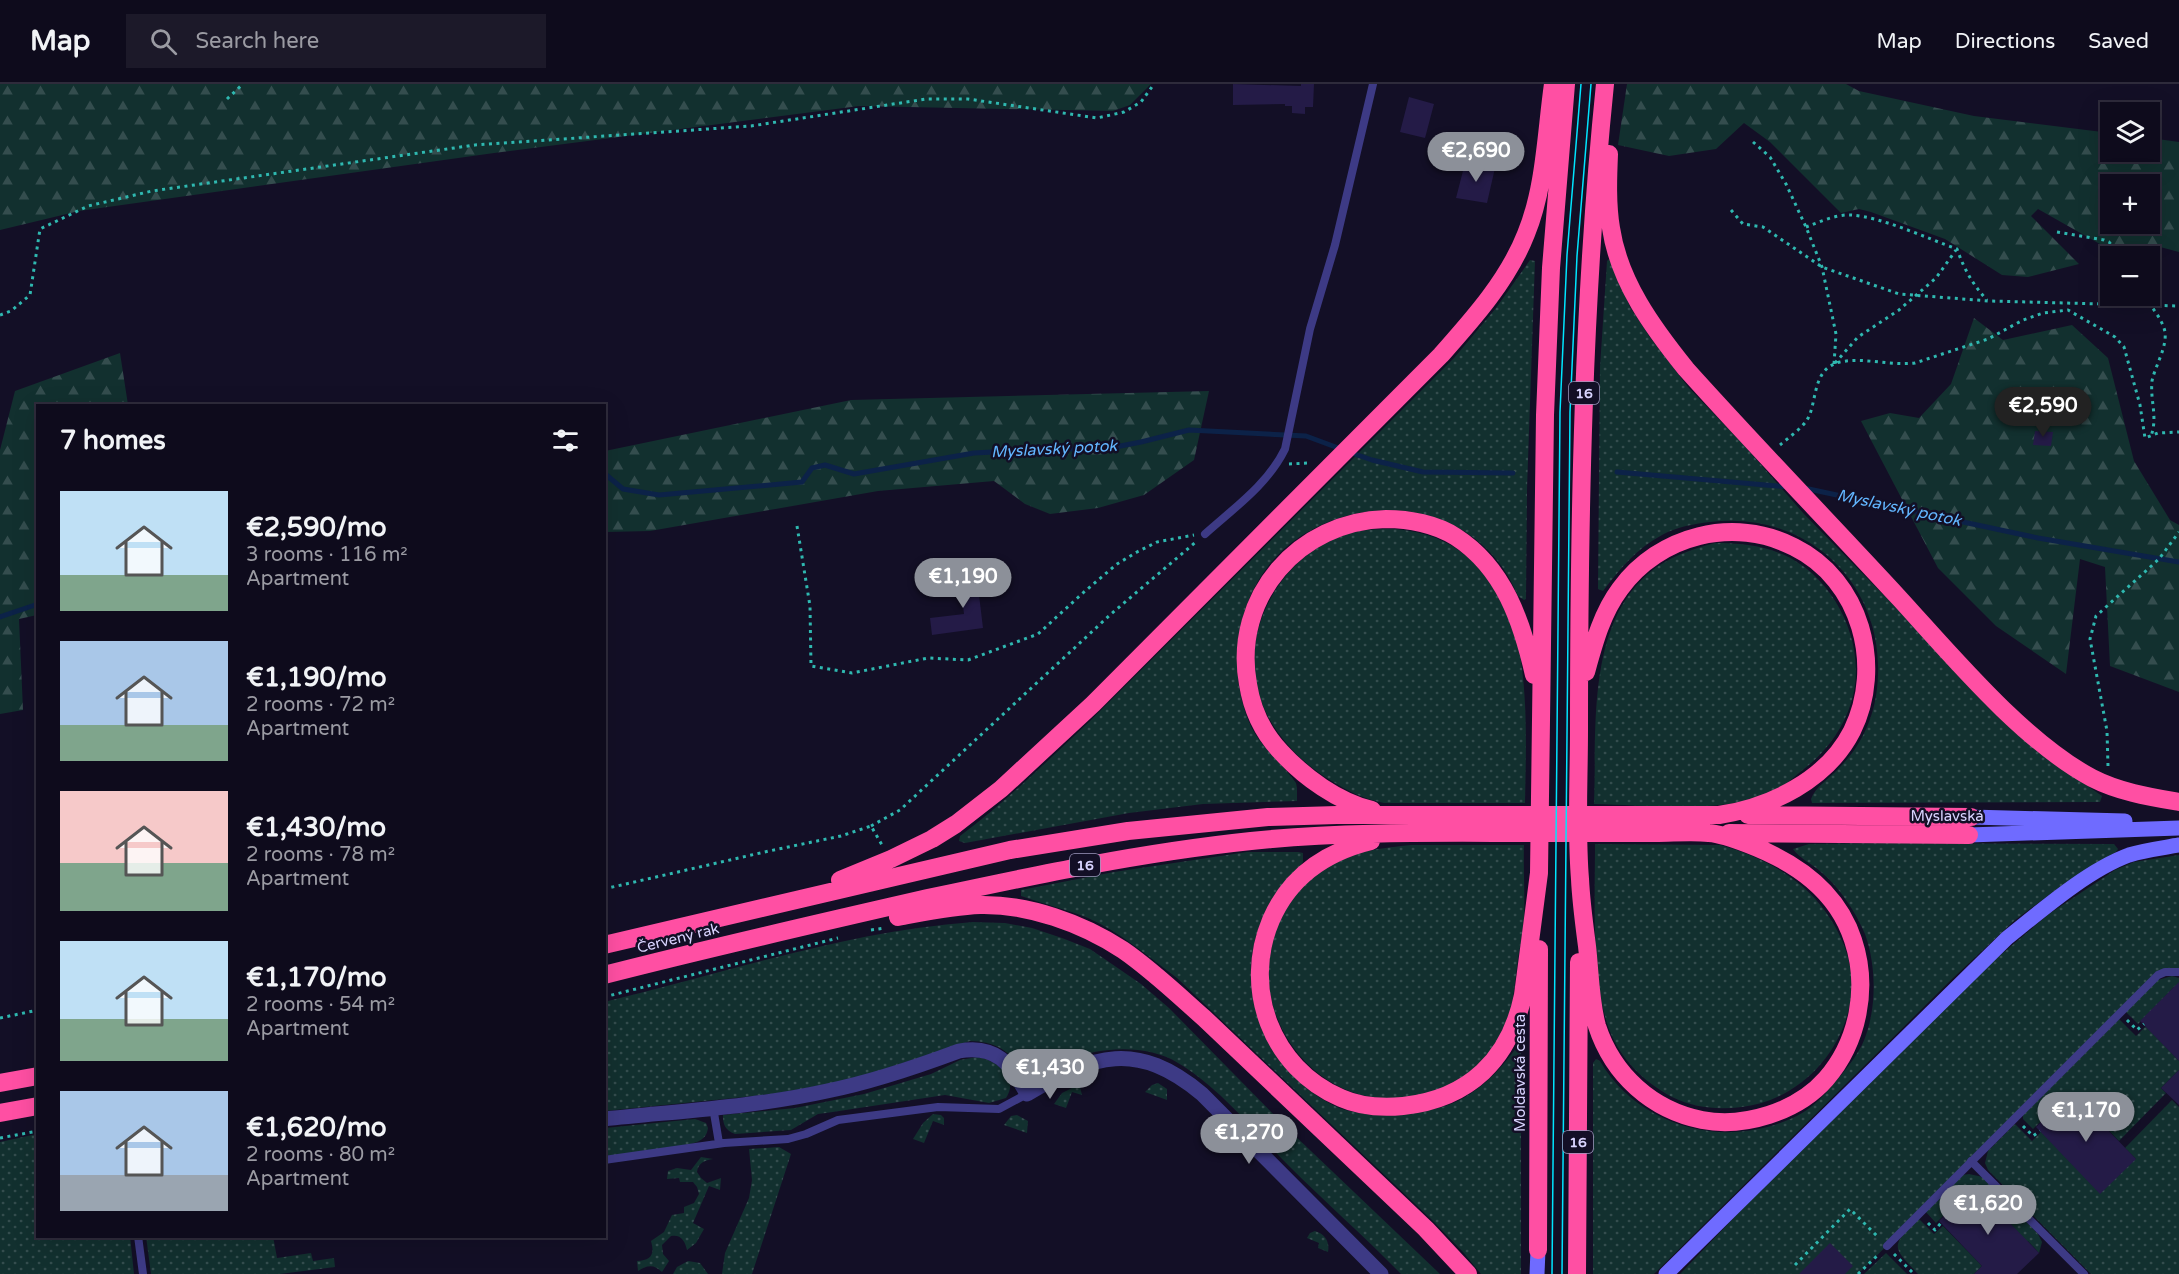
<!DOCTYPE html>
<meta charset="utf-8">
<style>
body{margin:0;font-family:"Varela Round",sans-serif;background:#1c1929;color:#f1f3f6;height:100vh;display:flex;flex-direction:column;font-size:22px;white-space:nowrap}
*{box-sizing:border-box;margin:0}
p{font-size:20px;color:#9b9ba3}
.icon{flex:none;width:33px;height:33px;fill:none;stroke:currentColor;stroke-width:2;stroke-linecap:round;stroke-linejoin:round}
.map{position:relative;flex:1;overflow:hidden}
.panel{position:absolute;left:36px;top:320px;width:570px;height:834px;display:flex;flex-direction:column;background:#0e0b1c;border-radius:0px;box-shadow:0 6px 24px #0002,0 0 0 2px #2e2b3b}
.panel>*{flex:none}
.buttons{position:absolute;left:2100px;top:18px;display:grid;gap:12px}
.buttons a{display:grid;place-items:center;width:60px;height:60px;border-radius:0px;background:#0e0b1c;box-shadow:0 6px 24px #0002,0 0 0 2px #2e2b3b;font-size:30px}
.price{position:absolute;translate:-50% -51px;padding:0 14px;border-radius:21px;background:#8c9099;color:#fff;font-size:20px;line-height:39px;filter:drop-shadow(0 2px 3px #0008)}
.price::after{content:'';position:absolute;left:50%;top:36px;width:18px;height:14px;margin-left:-9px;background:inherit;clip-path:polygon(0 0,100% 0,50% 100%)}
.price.on{background:#222;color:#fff}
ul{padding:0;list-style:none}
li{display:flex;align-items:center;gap:18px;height:150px;padding:0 24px}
li span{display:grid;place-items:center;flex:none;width:168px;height:120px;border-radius:0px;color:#555}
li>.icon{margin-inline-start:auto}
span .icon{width:72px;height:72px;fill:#fffc;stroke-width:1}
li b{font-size:26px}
h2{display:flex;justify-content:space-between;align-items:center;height:72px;padding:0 24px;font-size:26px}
header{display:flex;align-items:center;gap:36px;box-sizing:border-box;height:84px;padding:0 30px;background:#0e0b1c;border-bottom:2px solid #2e2b3b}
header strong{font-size:28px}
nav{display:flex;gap:33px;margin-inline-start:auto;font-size:21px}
.search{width:420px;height:54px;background:#1c1929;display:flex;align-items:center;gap:15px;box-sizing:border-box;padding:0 21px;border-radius:0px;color:#9b9ba3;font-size:22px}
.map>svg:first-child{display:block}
</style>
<header>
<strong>Map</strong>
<div class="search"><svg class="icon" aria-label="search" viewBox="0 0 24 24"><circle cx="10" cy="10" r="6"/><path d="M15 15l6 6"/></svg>Search here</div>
<nav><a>Map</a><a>Directions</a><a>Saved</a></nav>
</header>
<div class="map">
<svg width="2179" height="1190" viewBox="0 0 2179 1190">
<defs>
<pattern id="grass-dots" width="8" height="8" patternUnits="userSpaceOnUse" patternTransform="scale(1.5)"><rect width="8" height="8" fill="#12302f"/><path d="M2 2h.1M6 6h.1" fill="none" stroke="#344d4e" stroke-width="1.8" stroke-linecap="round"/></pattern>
<pattern id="forest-firs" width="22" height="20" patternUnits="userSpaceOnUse" patternTransform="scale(1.5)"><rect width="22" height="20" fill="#12302f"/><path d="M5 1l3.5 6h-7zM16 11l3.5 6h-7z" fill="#344d4e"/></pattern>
</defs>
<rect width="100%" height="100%" fill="#130f26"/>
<path fill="url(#grass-dots)" d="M1610 174 1630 223 1649 252 1688 303 1741 358 1804 430 2036 666 2102 712 2100 718 1812 719 1811 715C1815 703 1830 694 1838 685 1864 660 1877 627 1878 591 1882 496 1803 426 1710 438 1693 440 1676 443 1662 451 1636 465 1620 485 1603 507L1598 505 1600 283 1607 177Z
M1530 176 1535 177 1527 405 1526 515 1524 516 1518 512C1483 424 1377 403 1301 452 1240 491 1223 574 1249 638 1259 662 1281 678 1296 699L1297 704V717L1203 720 1129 729 965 759 959 757 960 752C1006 718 1047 677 1089 638L1454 274 1496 224Z
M1396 445C1455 451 1486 480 1508 534 1512 543 1517 554 1519 564 1528 615 1526 667 1525 719H1384C1363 715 1348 707 1330 696 1299 677 1272 649 1260 614 1237 547 1283 467 1351 449 1366 445 1381 445 1396 445Z
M1715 459C1739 459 1760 461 1782 470 1836 493 1869 563 1851 619 1843 645 1826 668 1804 685 1795 692 1785 702 1775 707 1724 731 1650 721 1594 720 1597 647 1586 542 1649 489 1668 473 1692 465 1715 459Z
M1884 759 2114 760 2118 765 2116 768 2065 799 2015 836 1953 894 1654 1190H1593V979L1596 975 1600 977C1640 1046 1733 1068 1802 1029 1813 1023 1824 1011 1832 1002 1843 989 1854 976 1862 961 1877 929 1877 883 1865 850 1855 827 1840 804 1821 788 1812 780 1799 774 1793 765L1809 760Z
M1595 760 1720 761C1760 772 1800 792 1825 827 1840 847 1853 877 1852 903 1849 963 1802 1016 1742 1023 1717 1026 1695 1024 1672 1013 1643 997 1621 976 1609 945 1591 895 1595 814 1595 760Z
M1411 761H1524C1523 789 1526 819 1523 847 1521 859 1518 871 1517 883 1514 904 1513 926 1505 945 1503 951 1499 956 1495 960 1478 983 1463 998 1436 1007 1290 1056 1200 855 1332 780 1356 766 1384 764 1411 761Z
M1247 768H1298L1303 769V778C1288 801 1267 821 1258 846 1234 916 1273 995 1339 1024 1357 1031 1375 1029 1393 1027 1406 1027 1421 1027 1434 1025 1469 1018 1496 992 1516 964L1521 965V1190H1481L1463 1168 1431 1135 1177 894C1149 873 1120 848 1088 834 1066 825 1043 820 1021 812V806L1114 788Z
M2179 771V888H2165L1858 1190H1680L1772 1094 1978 890 2049 830 2115 786 2134 778Z
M973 838 1005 839 1032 844 1062 854 1090 865 1141 900 1169 924 1290 1047 1440 1190H1401C1365 1153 1325 1118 1289 1082 1256 1049 1218 1002 1178 979 1149 961 1103 962 1071 975 1057 980 1044 989 1031 997 1013 972 1003 958 970 957L851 996 773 1010 605 1027 604 918C726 889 847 847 973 838Z
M2172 892 2179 894V906L2175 902 2138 940 2125 927 2158 896Z
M2119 935 2136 952 2146 942 2179 977V986L2161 1004 2166 1009 2119 1057 2071 1008 2033 1045 2023 1035V1031Z
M977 973C996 976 1020 993 1006 1014L989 1019 945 1011 826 1029 818 1030 791 1046 735 1050C725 1046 723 1041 723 1031L795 1024 864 1010 931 990 960 976Z
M1158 999 1167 1005V1016L1145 1008 1152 1001Z
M1076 1002 1080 1003 1082 1011 1072 1008 1066 1024 1054 1020 1062 1009Z
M2172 1016 2179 1023V1190H2091L1988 1086 1985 1079 1988 1067 2015 1040 2032 1057 2041 1048 2136 1075 2125 1064Z
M933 1030 941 1031 944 1034V1041L933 1037 924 1059 913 1055 923 1039Z
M1017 1031 1028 1037 1027 1049 1004 1041 1011 1032Z
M695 1035 706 1039 708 1044C707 1051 704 1055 697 1058 670 1068 634 1069 605 1072V1044Z
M37 1050 38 1152H130L134 1190H0V1058Z
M779 1063 791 1070 752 1190H722L725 1169 749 1114 752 1096 749 1065Z
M701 1073 713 1075C705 1076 698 1079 697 1088L701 1094 707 1099 721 1094 720 1106 709 1102 693 1139 704 1145 696 1159 687 1166C685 1157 681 1150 671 1152L662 1161 663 1170 669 1177 662 1188C654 1180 647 1181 638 1187L637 1177C651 1176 655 1171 651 1157L664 1148 672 1131 684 1129V1123L694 1119 699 1110 697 1103 693 1098H680L679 1094 667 1095 668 1087 677 1084 691 1086Z
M1969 1090 1983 1093 2038 1150 2042 1158 2039 1169 2028 1157 2025 1159 2016 1146 1974 1102 1936 1139 1925 1127 1963 1091Z
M1918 1134 1934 1150 1943 1142 1982 1182 1974 1190H1918C1890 1161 1892 1163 1918 1134Z
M1315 1147C1325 1150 1330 1158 1328 1168L1318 1164 1319 1159 1307 1154 1310 1149Z
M146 1152H273L277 1174 311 1169 313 1177 334 1174 335 1183 280 1190H151Z
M1886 1169 1907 1190H1864Z
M688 1177 700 1179 708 1190H673L677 1183Z"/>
<path fill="url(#forest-firs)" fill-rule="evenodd" d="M0 0H1151L1130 21 1113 27 859 22 494 69 79 127 0 146Z
M1627 0H1846L1859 7 1974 32 2110 49V68H2150V54L2179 58V168L2149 160 2114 168 2038 125 2031 132 2079 180 2028 193 2002 191 1945 155 1871 128 1859 125 1841 129 1770 58 1744 39 1716 65 1669 72 1618 61ZM2150 100V140H2110V100Z
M1974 234 2003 256 2072 241 2108 274 2134 377 2170 436 2179 441V608L2110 582 2105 483 2080 475 2066 590 1996 542 1938 484 1861 337 1890 329 1919 334 1951 300Z
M120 269 128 321H38L37 531 19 535 23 626 0 630V366L15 307Z
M1209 307 1194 376 1144 411 1098 424 1050 430 1025 420 994 397 878 407 650 447 605 448V367L851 316Z"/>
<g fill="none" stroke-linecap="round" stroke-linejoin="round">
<path stroke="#0c2248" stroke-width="5" d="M1349 368 1372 376 1423 388 1513 389
M1617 388 1789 403
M604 389 623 405 659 411 802 398 812 384 825 381 854 390 974 369 1048 365H1105L1141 358 1189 346 1306 352 1341 365
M1804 404 2038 454 2179 478
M0 533 38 520"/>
</g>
<path fill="#241b47" d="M1233 0 1301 2V0H1314L1313 23H1305V30L1292 29V22H1285V20L1233 21Z
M1409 13 1434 20 1425 54 1400 48Z
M1465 79 1495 84 1487 119 1456 114Z
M2035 347 2053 348 2051 362 2033 361Z
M976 486 983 544 932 551 930 534 964 530 959 488Z
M2179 898V977L2140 937Z
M2179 986V1021L2161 1004Z
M2071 1008 2136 1075 2100 1110 2036 1043Z
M1974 1102 2039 1169 2017 1190H1974L1982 1182 1939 1137Z
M1830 1159 1853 1182 1845 1190H1799Z"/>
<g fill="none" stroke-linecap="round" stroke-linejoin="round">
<path stroke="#2fb8b0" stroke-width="3" stroke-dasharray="3 4.5" stroke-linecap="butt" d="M227 15 243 0
M1753 58 1770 73 1786 100 1806 143 1822 183 1836 250 1834 280
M1731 126 1743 140 1763 143 1822 183 1899 210 1989 217 2179 222
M1806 143C1820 138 1836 130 1851 131 1882 133 1926 154 1957 165 1964 185 1973 201 1987 216
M2057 148 2104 156 2109 158 2121 172
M2145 212C2151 223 2163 236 2165 248 2167 264 2155 282 2152 297 2150 317 2158 333 2151 352
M0 231 11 227 30 211 40 145 88 122 152 107 475 61 751 42 926 15H968L1097 34 1124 28 1141 18 1154 0
M1835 279 1858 253 1899 226 1936 194 1956 166
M1780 361C1788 354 1801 345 1807 336 1818 318 1811 285 1840 278 1864 273 1890 282 1915 279L1988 255 2023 236 2043 229 2068 226 2115 253 2124 263 2140 321 2145 354 2158 349 2179 348
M1289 380 1309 379
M797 442 810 522 811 582 852 589 928 574 968 576 1038 550 1084 508 1117 480 1137 468 1157 458 1194 451
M2108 682 2107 647 2090 555 2096 532 2159 475 2179 448
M871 742 900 726 1111 530 1197 457
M604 805 769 767 841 752 871 742 882 761
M871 846 885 844
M604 913 838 854
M0 934 38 926
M2127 936 2137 946 2144 940
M2023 1042 2033 1052 2040 1047
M0 1054 38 1047
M1928 1139 1935 1146 1941 1139
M1894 1170 1914 1190
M1795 1181 1850 1125 1879 1154
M1858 1190 1879 1170"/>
<path stroke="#3d3a85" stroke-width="8" d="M1205 450C1234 424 1268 400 1285 365L1310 245 1335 161 1373 0
M713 1023 719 1059
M604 1076 724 1059 788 1055 806 1050 838 1036 938 1023 999 1025 1027 1010
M1971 1077 2084 1190
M138 1152 143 1190
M1887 1162 2158 891 2165 888H2179"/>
<path stroke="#3d3a85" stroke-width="15" d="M604 1035C678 1027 755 1023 827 1007 872 998 916 983 959 967 996 960 1011 980 1027 1010 1094 970 1137 956 1202 1010L1381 1190"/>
<path stroke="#6f6bff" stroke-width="15" d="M1971 733 2125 737
M1969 751 2179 744
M1537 1190 1538 1166
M1666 1190 2007 854C2042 826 2088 786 2129 771 2145 766 2162 764 2179 761"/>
<path stroke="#ff4fa3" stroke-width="18" d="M1609 70C1608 94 1607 120 1611 144 1619 198 1653 244 1686 285 1756 363 1829 438 1900 515 1953 573 2023 657 2092 694 2119 708 2150 713 2179 718
M1372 726C1338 718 1304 693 1281 668 1262 648 1252 626 1248 600 1232 513 1299 437 1386 435 1409 435 1436 440 1456 453 1504 484 1522 538 1534 591
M1748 731 1971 733
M1729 749 1969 751
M1371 757C1326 768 1290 792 1271 836 1242 904 1271 984 1341 1014 1361 1023 1382 1024 1403 1022 1469 1015 1510 975 1523 911L1539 789 1545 331 1551 184 1566 0
M840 796 891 775 932 755 956 740 1001 705 1093 620 1441 271C1473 235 1508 196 1526 150 1545 104 1546 49 1553 0
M898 833C925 828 952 822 980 821 1028 820 1082 839 1123 866 1152 886 1178 911 1204 934L1426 1145 1468 1190
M604 861 1010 766 1128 747 1268 733 1337 731H1719C1771 723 1827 696 1852 647 1884 582 1861 496 1794 463 1734 432 1659 451 1620 505 1602 529 1594 559 1586 588
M604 891C709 864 814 840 919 816 1031 792 1137 769 1251 757 1345 747 1440 749 1534 749 1574 749 1615 749 1655 749 1673 749 1692 747 1709 749 1722 750 1735 755 1748 760 1795 778 1837 806 1853 856 1869 904 1858 958 1826 995 1797 1028 1744 1044 1702 1036 1652 1026 1613 991 1597 942 1590 917 1590 888 1587 862 1584 839 1581 817 1580 795 1576 746 1579 696 1579 646 1579 431 1583 215 1605 0
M0 999 38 992
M0 1029 38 1022
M1538 1166 1539 865
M1577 1190 1579 878"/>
<path stroke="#00e5ff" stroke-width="1.5" d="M1552 1190 1560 328 1567 171 1581 0
M1562 1190 1570 328 1577 172 1591 0"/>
</g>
<g text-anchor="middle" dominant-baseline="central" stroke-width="5" stroke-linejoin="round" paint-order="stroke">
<g fill="#130f26" stroke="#9e99be" stroke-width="1.5">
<rect x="1569" y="298" width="30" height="22" rx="4.5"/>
<rect x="1070" y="770" width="30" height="22" rx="4.5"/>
<rect x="1563" y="1047" width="30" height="22" rx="4.5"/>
</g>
<g font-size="14" font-weight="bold" fill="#d9d4ff">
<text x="1584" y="309">16</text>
<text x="1085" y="781">16</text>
<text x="1578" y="1058">16</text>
</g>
<g font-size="15" fill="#d9d4ff" stroke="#130f26">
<text x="1947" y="732">Myslavská</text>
<text transform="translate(678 854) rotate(-14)">Červený rak</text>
<text transform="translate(1520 989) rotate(-90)">Moldavská cesta</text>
</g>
<g font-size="16" font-style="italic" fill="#62b6ff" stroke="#130f26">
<text transform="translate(1054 365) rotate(-3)">Myslavský potok</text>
<text transform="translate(1899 424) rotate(12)">Myslavský potok</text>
</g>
</g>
</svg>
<div class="buttons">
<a><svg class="icon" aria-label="layers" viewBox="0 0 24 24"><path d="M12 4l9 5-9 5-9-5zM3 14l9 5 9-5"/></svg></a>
<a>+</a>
<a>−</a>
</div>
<b class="price" style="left:1476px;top:99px">€2,690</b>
<b class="price on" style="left:2043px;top:354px">€2,590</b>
<b class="price" style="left:963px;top:525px">€1,190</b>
<b class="price" style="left:1050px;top:1016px">€1,430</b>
<b class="price" style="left:2086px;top:1059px">€1,170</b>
<b class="price" style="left:1249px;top:1081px">€1,270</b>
<b class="price" style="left:1988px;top:1152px">€1,620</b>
<section class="panel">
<h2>7 homes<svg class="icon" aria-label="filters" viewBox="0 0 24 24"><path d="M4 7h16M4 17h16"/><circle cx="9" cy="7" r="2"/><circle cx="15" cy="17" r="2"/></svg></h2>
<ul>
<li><span style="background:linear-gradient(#bfe0f5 70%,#7fa58c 0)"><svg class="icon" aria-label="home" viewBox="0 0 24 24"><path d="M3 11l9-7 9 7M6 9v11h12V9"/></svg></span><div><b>€2,590/mo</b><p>3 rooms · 116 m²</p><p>Apartment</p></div></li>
<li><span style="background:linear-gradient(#a9c7e8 70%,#7fa58c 0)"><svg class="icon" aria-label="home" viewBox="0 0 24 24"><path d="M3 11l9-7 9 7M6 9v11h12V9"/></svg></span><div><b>€1,190/mo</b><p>2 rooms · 72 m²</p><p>Apartment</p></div></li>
<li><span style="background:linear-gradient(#f6c9c9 60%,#7fa58c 0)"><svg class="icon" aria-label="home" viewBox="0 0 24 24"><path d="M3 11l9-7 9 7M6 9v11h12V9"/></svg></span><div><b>€1,430/mo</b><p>2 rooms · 78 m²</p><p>Apartment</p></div></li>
<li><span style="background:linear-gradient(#bfe0f5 65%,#7fa58c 0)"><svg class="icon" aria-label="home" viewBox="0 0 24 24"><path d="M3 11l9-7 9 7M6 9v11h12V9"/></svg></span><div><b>€1,170/mo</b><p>2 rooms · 54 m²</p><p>Apartment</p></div></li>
<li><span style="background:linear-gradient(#a9c7e8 70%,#9aa5b1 0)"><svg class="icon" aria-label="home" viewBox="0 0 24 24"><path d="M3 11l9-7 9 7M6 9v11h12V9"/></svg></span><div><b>€1,620/mo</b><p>2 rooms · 80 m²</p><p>Apartment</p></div></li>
</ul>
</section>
</div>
